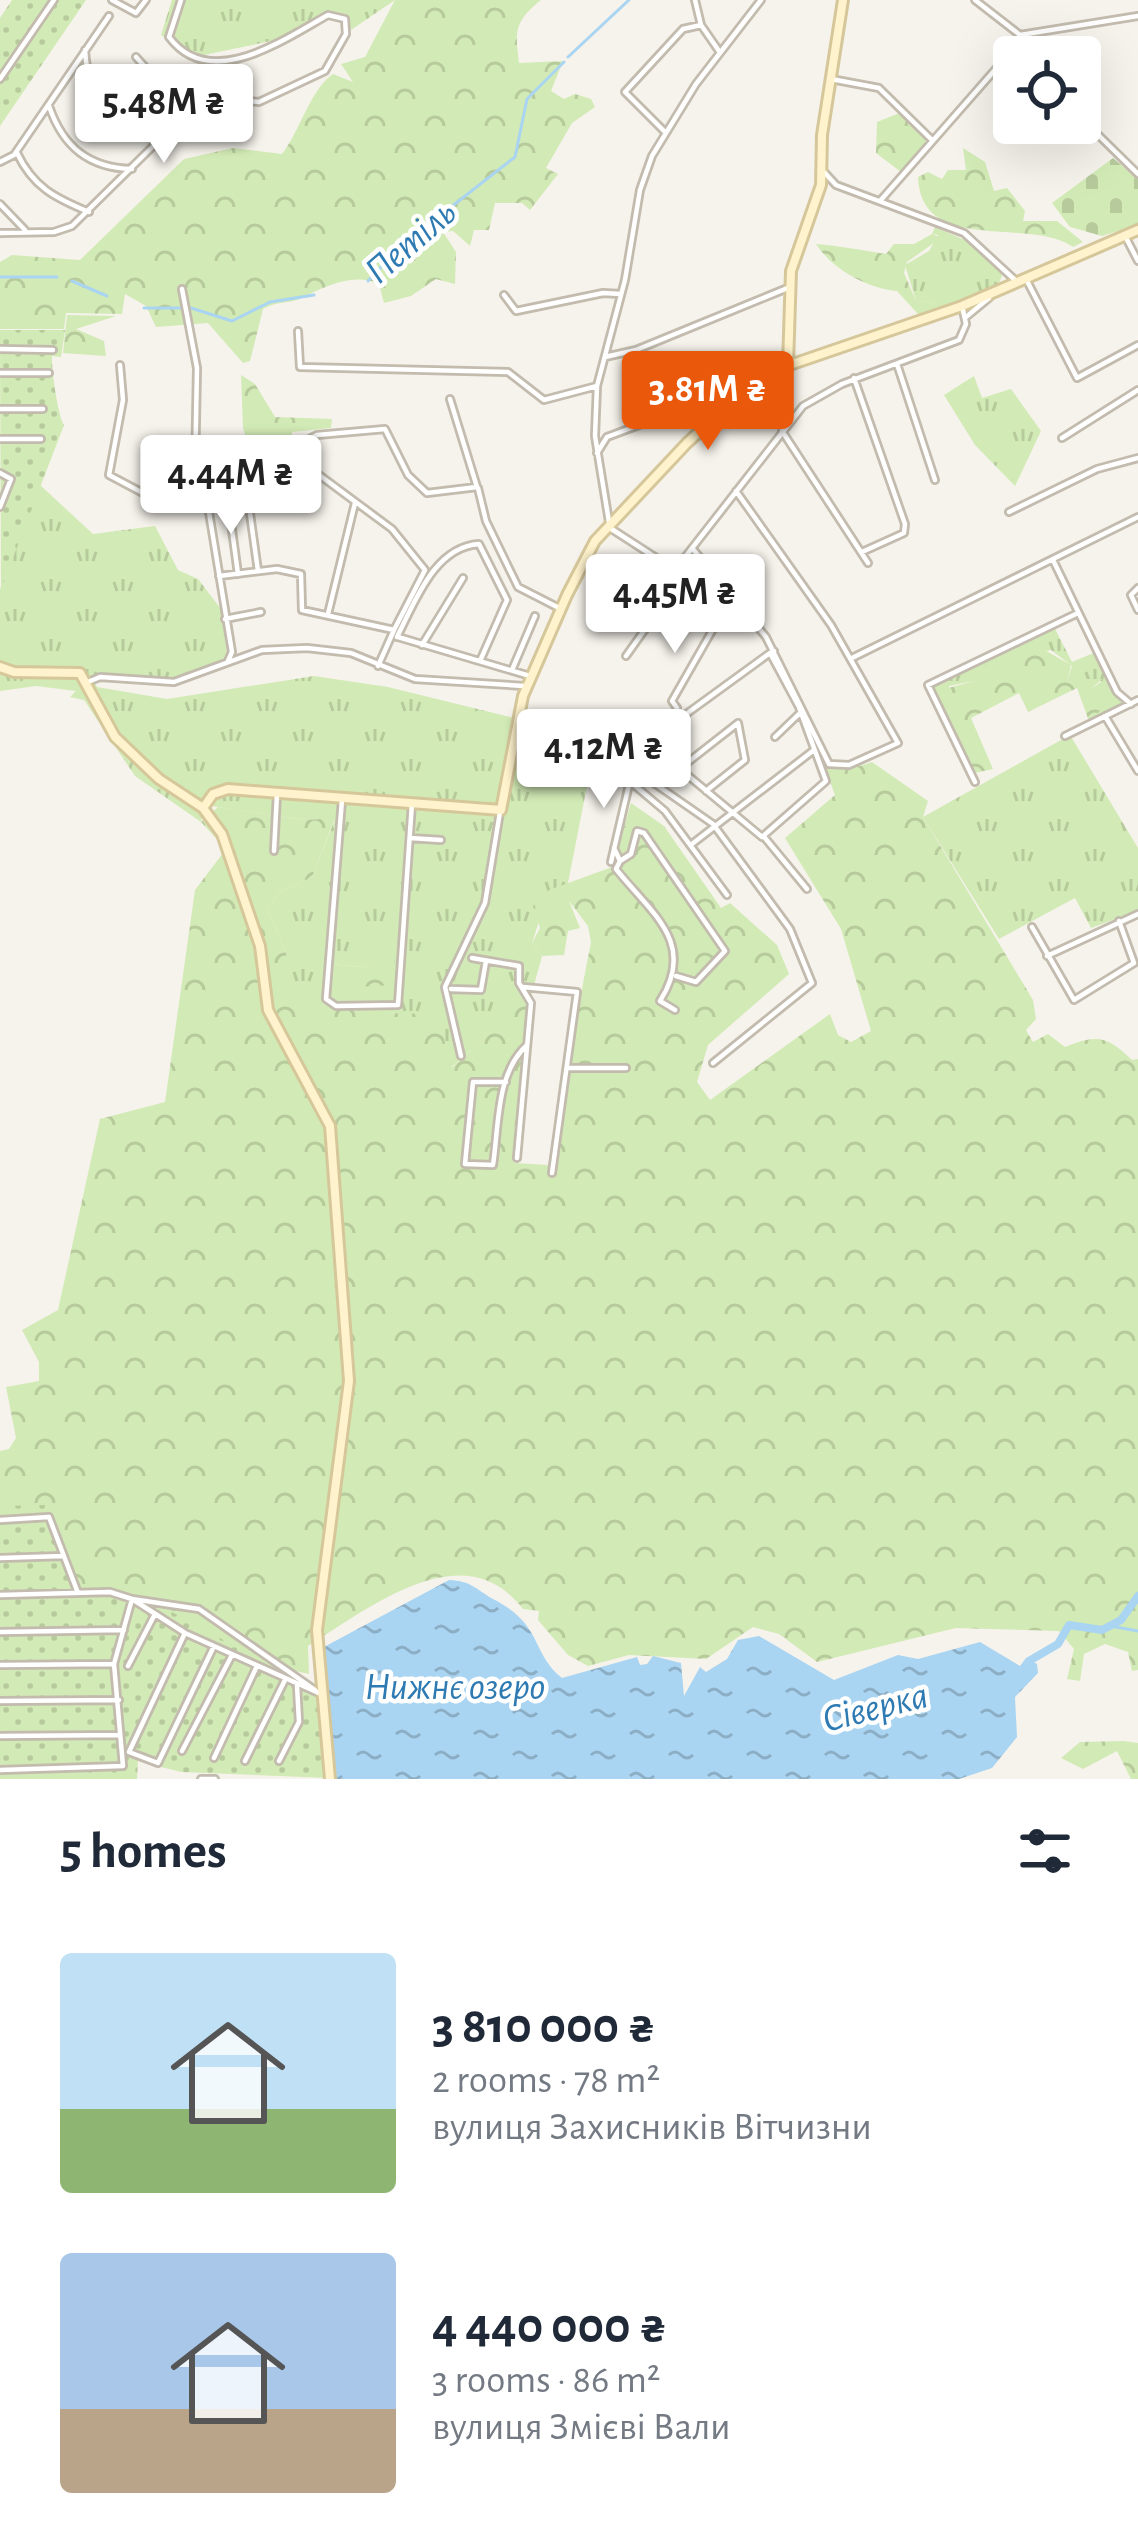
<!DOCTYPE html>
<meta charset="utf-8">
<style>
body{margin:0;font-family:"Alegreya Sans",sans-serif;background:#f6f6f7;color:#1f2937;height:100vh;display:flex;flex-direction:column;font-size:45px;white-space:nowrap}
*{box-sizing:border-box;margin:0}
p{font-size:39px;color:#747a83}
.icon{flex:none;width:66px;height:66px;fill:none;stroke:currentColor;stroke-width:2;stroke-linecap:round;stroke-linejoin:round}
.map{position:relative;height:1779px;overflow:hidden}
.sheet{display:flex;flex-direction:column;background:#fff;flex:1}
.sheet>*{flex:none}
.controls{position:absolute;left:993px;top:36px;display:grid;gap:24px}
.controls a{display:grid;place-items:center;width:108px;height:108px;border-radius:12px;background:#fff;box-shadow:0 12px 48px #0002;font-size:60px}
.price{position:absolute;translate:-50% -102px;padding:0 27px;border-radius:12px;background:#fff;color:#222;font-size:39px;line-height:78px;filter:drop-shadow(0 3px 6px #0008)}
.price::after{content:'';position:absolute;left:50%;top:72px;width:36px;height:27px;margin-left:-18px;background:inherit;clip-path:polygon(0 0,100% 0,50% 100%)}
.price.current{background:#ea580c;color:#fff}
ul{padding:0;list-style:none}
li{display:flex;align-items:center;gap:36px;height:300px;padding:0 60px}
li span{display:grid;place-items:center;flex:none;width:336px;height:240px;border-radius:12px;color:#555}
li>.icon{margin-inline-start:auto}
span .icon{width:144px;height:144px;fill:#fffc;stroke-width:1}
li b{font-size:51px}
h2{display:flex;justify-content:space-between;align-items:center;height:144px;padding:0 60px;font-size:51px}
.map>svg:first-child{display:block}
</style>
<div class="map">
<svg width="1138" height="1779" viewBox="0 0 1138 1779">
<defs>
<pattern id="grass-tufts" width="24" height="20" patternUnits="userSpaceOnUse" patternTransform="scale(3)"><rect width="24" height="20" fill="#d2eab5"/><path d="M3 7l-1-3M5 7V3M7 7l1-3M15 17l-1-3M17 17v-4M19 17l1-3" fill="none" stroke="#b6ca9c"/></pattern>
<pattern id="forest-crowns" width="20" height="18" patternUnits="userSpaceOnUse" patternTransform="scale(3)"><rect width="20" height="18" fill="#d2eab5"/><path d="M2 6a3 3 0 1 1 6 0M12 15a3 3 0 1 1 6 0" fill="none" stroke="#b6ca9c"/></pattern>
<pattern id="cemetery-stones" width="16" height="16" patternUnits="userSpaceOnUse" patternTransform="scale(3)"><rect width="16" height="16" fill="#d2eab5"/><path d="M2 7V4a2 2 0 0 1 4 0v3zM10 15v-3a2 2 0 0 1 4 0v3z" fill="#b6ca9c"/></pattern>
<pattern id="garden-dots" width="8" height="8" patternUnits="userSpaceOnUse" patternTransform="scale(3)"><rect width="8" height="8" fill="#d2eab5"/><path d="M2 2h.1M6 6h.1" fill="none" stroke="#b6ca9c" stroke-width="1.8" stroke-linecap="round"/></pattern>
<pattern id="water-ripples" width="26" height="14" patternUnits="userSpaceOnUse" patternTransform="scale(3)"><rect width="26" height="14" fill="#a9d4f2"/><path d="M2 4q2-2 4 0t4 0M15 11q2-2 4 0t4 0" fill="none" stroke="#8caec5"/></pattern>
</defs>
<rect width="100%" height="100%" fill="#f6f3ec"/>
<path fill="url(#grass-tufts)" d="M172 0H395L351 30 348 18 328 13 286 38 199 56 161 35Z
M935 227 967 241 1003 273 999 283 947 309 932 311 935 303 916 301 905 265 929 251 938 235 932 234Z
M974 376 982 398 1011 389 1041 431 1015 486 975 445 944 395Z
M40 485 93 534 155 526 178 570 198 579 221 609 228 660 166 681 91 675 97 687 167 699 314 676 388 687 539 724 579 723 598 730 567 888 549 890 532 943 542 956 528 1007 519 990 497 1029 450 1068 433 1016 357 1014 355 987 395 961 364 967 331 964 324 1009H298L286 953 267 908 279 893 312 877 335 819 306 820 204 805 201 822 135 776 84 700 70 697 76 691 36 686 0 691V589Z
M1054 627 1072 662 1096 652 1122 704 1092 719 1091 689 1102 681 1068 679 1072 666 1051 650 986 665 974 681 949 686 951 708 945 720 931 685Z
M1070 735 1138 848V911L1091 928 1075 898 999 939 923 817Z"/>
<path fill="url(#forest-crowns)" d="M395 0H541C514 22 515 31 519 63L563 61 551 91 564 99 575 94 591 99 595 107 572 123 546 168 558 174 530 210 522 203H495L489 230H474L470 246 453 231 443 232 456 252 455 284 436 279 411 296 384 303 379 284C353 272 324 287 302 298 289 304 276 301 263 309L250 361 243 363 208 323 156 327 146 306 125 294 122 314 66 313 64 329H0V262L12 255 80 260 184 159 233 148 282 154C300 131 310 90 333 74L353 82 341 64 365 57Z
M902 112 929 139 901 172 876 153 877 122Z
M963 148 985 162 994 191 1007 188 1025 211 1023 221H1057L1083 242 1073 247C1028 216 921 256 918 177L928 172 942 179 948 170H966Z
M932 234 941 238 907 262 904 273 916 301 936 303 932 311 918 314 897 291C867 288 833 270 816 244 840 246 860 250 886 254L894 244H914Z
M67 315 116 316 76 329 104 341 106 356 63 353Z
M241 375 255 384 275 417 332 419 331 428 292 432V443L311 440 320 451 288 460 251 454 243 428Z
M1039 647 1071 665 1068 679H1102L1091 689 1105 706 1089 721 1077 688 1028 712 1019 693 971 718 993 769 970 774 945 720 951 708 945 689 974 681 986 664Z
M848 762 860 766 872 762 928 801 923 817 1033 1000 1036 1019 1026 1030 1033 1042 1048 1034 1065 1047C1097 1034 1107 1036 1132 1060L1138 1059V1670L1132 1671 1128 1652 1105 1644 1084 1654 1080 1681 1067 1679 1074 1649 1059 1631 956 1628 817 1662 779 1634 753 1627 706 1659 629 1655 588 1666 568 1655 538 1620 539 1611 523 1609C464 1532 371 1607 308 1646L309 1674 295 1671 287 1678 159 1608 80 1592 49 1506H0V1451L9 1449 16 1438 6 1387 39 1381V1362L22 1330 58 1310 100 1119 165 1102 195 890 226 849 201 822 218 807 306 820 335 818 312 877 279 893 267 908 286 953 299 1008 324 1009 330 964 364 967 395 960 393 985 356 987 357 1013 438 1014 451 1068 496 1029 495 994 519 990 528 1007 514 1163 548 1165 591 942 588 926 569 901 580 928 568 931 564 955 542 956 532 943 540 928 533 906 549 890 612 867 631 803 664 826 721 908 730 903 777 945 789 974 708 1045 697 1082 710 1100 830 1014 838 1035 851 1042 871 1031 841 929 785 838 835 795 825 768Z
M1124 1741 1138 1743V1779H1131L1117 1751 1083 1769 1061 1758 1080 1742Z"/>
<path fill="url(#cemetery-stones)" d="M1113 158 1138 179V225L1102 236 1070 227 1052 203Z"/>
<path fill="url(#garden-dots)" d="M12 0H86L0 126V18Z
M0 330H65L61 357 52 356C51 367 58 417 64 425L1 589Z
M49 1505 81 1591C154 1587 225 1644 287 1678L294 1671 318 1698 328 1778 181 1772 138 1761 137 1779H0V1506Z"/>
<path fill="url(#water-ripples)" d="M449 1580C472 1581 475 1589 493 1599 544 1625 530 1652 562 1678L637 1657 640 1665 647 1664 653 1656 681 1663 684 1696 700 1667 706 1672 727 1659 738 1640 759 1636 834 1680 898 1655 918 1659 980 1642 1020 1666 1026 1658 1037 1664 1038 1673 1015 1697 1017 1737 992 1768 959 1779H336L324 1647Z"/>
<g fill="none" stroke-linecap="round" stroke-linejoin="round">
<path stroke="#a9d4f2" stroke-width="3" d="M568 57 629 0
M0 277H57
M72 281 107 296
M368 281 401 246 515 157 527 99 564 62
M144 308H183
M191 308 232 321 270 302 314 295
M1110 1626 1138 1631"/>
<path stroke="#a9d4f2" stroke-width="8" d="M1027 1669 1029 1661 1058 1644 1069 1625 1102 1630 1121 1620 1138 1596"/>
<g stroke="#c2bbae" stroke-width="10">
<path id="street" d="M112 0 136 13 146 0
M695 0 701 25 719 51
M761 0 696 84 652 156 640 190 625 280 597 386 595 436 610 528 675 570 803 406 842 384 959 340 966 324 962 306
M975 0 1020 35 1033 57
M1020 35 1138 16
M85 50C88 105 120 131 174 127
M136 57 164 88 204 96
M0 79 54 0
M831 79 879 88 932 140
M49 106C63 147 89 168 132 169
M1080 117 1138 174
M666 133 625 92 683 29 701 25
M17 153C33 187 55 198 89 212
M0 162 14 155 109 16
M825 173 836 185 964 233 1015 280
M880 201 1001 63
M0 204 25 230
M0 233 54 232 72 226 204 96 259 102 325 71 346 34 345 19 328 15C283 40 210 92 169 37L181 0
M1125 236 1138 261
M1026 279 1077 378 1138 345
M182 289 197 368 195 471 206 494 232 652 228 661
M504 295 516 311 603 293 621 294
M966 317 989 298
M298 331 300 367 508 372 544 400 597 386
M0 349 53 350
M605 357 636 350 790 287
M897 364 935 480
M120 365 123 400 109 475 158 501 207 504
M0 373H49
M854 378 905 524 904 533 862 552
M0 409H43
M782 431 868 563
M1062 438 1138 390
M0 439H41
M597 453 607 437 751 383
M0 473 11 479 0 507
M478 488 486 521 518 587 561 609
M227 493 238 574
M206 497 247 492 258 571
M1009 512 1097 469 1138 458
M692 548 766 637 829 764 849 765 898 743 831 625 736 491
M1053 560 1117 692 1131 704
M219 576 277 569 301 574 302 610 394 630 378 666
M1138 588 1131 595 1138 610
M328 614 355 503
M225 619 261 612
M394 630 425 570 392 529 299 460 294 447 317 435 385 429 408 475 427 493 477 487 450 399
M397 637C415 602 434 547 479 544L507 600 480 661
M398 637 530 676
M422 645 463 578
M770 653 799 707 826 781 762 837 650 744 656 736 770 653 774 651
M626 656 658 611 675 570
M852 658 1138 517
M512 670 535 616
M88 682 100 677 174 682 262 650 307 648 351 653 415 679 524 686
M677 708 672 701 733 594
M518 713 595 724 651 781 713 824 790 929 812 983 713 1063
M1105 716 1138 771
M1065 736 1138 700
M775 737 800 713
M678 770 738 723 745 760 706 791
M975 782 928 685 1078 613
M633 784 665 811 727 895
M342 800 326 999 336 1006 398 1005 412 803
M410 838 441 840
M765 838 807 889
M692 844 814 750
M614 848 620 861 616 869C652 914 697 943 660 1001L675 1010
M274 851 277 794
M620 861 631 854 637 831 644 833 725 951 696 982 676 976
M611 862 634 763
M1032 927 1074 1000 1134 963 1119 921
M1047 956 1138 914
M472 958 519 966V983L531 1003 517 1158
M523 987 577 992 552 1173
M451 989 481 990 486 961
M461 1056 445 987 485 903 500 812
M567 1068H626
M506 1082H473L465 1164 493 1165C499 1125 496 1073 527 1045
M0 1520 49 1517 78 1593
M0 1558 64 1556
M0 1595 110 1592 132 1599 185 1633 321 1694
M132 1599 199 1609 315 1690
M0 1632 124 1630
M185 1633 129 1752 158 1763 214 1646
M0 1665 114 1664
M128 1666 155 1614
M0 1701 119 1700
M0 1736 120 1735
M182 1751 232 1655
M214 1758 257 1666
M245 1761 285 1680
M279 1761 299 1722 297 1686
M0 1770 123 1766 114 1664 132 1599
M201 1779H215"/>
</g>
<g stroke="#d6c79b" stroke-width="14">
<path id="secondary" d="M788 365 791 271 821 185 822 135 843 0
M0 667 14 672 80 673 115 737 159 779 203 808 222 834 260 946 268 1010 330 1126 349 1381 317 1630 330 1779
M203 808 213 794 228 789 501 810 523 696 567 595 595 541 687 443 741 393 781 368 962 306 1138 230"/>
</g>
<use href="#street" stroke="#fff" stroke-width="4.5"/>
<use href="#secondary" stroke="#fff3cd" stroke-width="8"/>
</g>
<g text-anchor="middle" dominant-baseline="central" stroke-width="9" stroke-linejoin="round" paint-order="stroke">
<g font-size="39" font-style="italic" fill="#2e7ab2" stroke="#fff">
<text transform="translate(411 242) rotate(-41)">Петіль</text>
<text x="455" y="1687">Нижнє озеро</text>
<text transform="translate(875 1708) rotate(-14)">Сіверка</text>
</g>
</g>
</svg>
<div class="controls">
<a><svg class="icon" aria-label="locate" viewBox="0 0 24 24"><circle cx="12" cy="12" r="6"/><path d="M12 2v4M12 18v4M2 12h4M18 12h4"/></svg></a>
</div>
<b class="price" style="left:164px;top:166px">5.48M ₴</b>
<b class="price current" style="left:708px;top:453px">3.81M ₴</b>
<b class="price" style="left:231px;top:537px">4.44M ₴</b>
<b class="price" style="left:675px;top:656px">4.45M ₴</b>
<b class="price" style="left:604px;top:811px">4.12M ₴</b>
</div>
<section class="sheet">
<h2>5 homes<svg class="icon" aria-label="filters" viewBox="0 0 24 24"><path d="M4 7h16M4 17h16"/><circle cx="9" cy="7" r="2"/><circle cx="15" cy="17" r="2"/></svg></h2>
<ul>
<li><span style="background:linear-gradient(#bfe0f5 65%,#8fb573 0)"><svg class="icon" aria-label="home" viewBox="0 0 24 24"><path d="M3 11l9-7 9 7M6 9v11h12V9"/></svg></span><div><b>3 810 000 ₴</b><p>2 rooms · 78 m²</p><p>вулиця Захисників Вітчизни</p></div></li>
<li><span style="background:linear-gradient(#a9c7e8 65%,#b9a48a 0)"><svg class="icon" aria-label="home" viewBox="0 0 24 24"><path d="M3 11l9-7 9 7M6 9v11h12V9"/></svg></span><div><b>4 440 000 ₴</b><p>3 rooms · 86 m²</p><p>вулиця Змієві Вали</p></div></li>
</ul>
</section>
